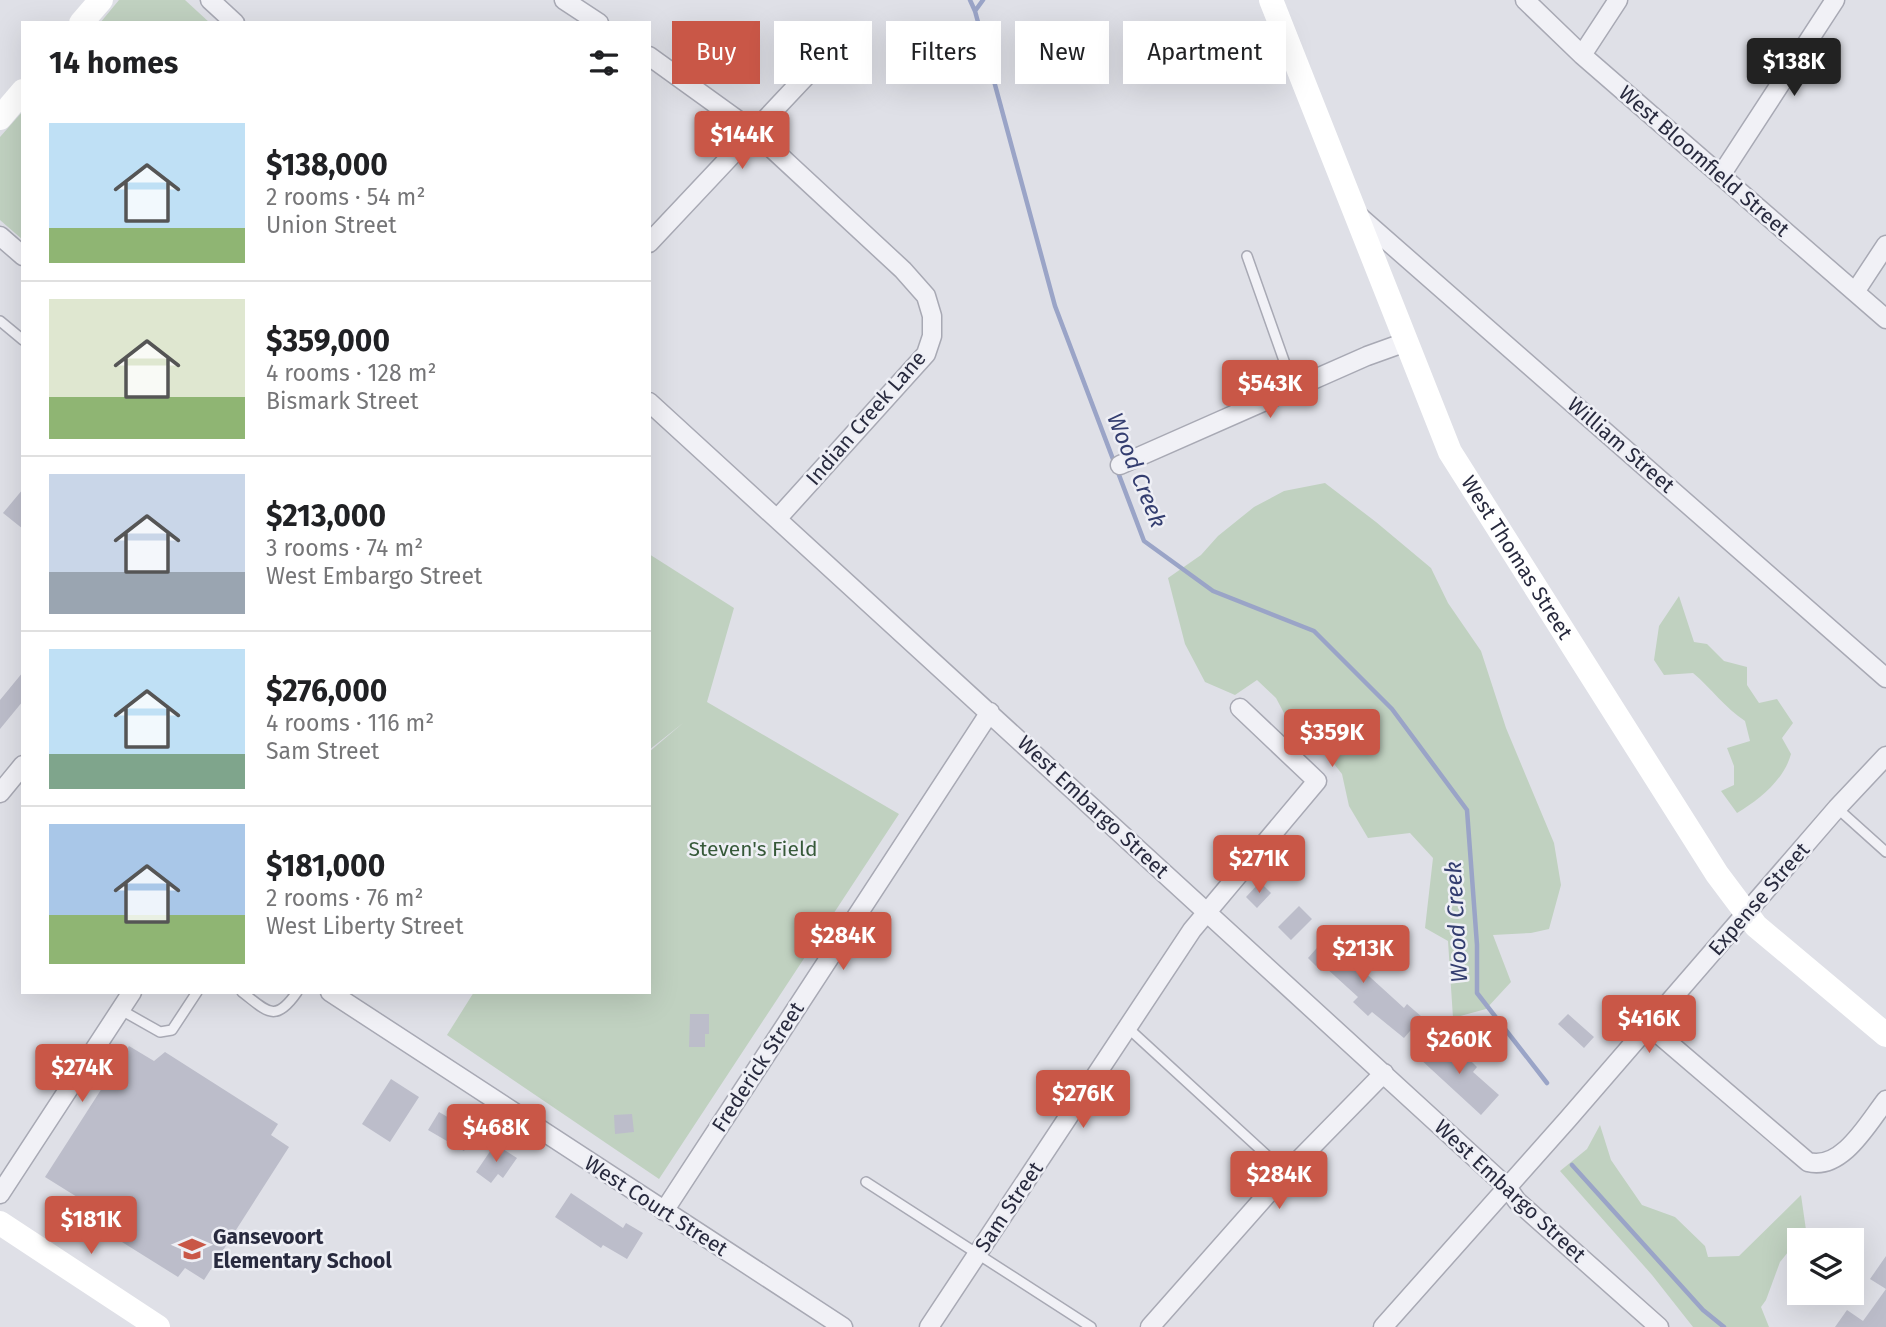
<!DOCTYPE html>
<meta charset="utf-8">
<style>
body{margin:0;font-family:"Fira Sans",sans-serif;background:#f6f6f6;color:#202124;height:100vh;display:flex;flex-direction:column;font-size:26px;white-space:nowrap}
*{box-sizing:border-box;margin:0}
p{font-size:23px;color:#757577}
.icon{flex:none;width:38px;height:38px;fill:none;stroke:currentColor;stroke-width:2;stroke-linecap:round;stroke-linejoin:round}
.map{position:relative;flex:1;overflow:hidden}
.sheet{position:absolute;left:21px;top:21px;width:630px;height:973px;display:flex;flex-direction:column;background:#fff;border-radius:0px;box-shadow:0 7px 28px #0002}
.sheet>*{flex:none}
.top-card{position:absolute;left:672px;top:21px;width:665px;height:63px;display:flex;gap:14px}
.tools{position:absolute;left:1787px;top:1228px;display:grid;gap:14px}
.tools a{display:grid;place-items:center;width:77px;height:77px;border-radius:0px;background:#fff;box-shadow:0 7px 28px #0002;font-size:35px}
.price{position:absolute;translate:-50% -60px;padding:0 16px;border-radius:7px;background:#c95747;color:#fff;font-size:23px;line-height:46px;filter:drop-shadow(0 2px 4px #0008)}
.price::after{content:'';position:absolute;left:50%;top:42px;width:21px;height:16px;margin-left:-10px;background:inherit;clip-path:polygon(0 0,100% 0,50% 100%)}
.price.current{background:#222;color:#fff}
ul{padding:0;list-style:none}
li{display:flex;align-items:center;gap:21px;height:175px;padding:0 28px}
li+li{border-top:2px solid #e0e0e0}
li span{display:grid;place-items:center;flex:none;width:196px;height:140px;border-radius:0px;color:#555}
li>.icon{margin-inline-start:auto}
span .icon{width:84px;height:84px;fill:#fffc;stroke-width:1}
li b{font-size:30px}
h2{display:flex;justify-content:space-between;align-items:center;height:84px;padding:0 28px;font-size:30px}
.pill{padding:0 24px;border-radius:0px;background:#fff;box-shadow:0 7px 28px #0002;font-size:24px;line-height:63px}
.pill.current{background:#c95747;color:#fff}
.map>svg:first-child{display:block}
</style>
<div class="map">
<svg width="1886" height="1327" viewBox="0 0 1886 1327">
<rect width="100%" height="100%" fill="#dfe0e7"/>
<path fill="#c0d1c0" d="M119 0H185L210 23H100Z
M23 111V240L0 220V137Z
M1325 483 1376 522 1431 568 1448 603 1481 651 1506 728 1554 843 1561 885 1549 929 1531 933 1493 935 1511 982 1486 1009 1453 1018 1448 941 1425 928 1433 858 1410 833 1368 838 1349 806 1342 774 1308 731 1285 715 1276 698 1257 680 1235 695 1205 682 1185 644 1168 578 1201 555 1218 536 1254 507 1284 491Z
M649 554 734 608 707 702 899 814 659 1179 447 1035 474 992H649V752L683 723 649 750Z
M1679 596 1694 642 1707 644 1724 661 1747 667V685L1759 703 1777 699 1793 723 1782 738 1791 754C1784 780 1759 800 1737 813L1721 791 1734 785V766L1727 748 1750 741 1745 721C1725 708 1712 689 1693 673L1664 675 1654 660 1659 626Z
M1600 1125 1611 1160 1642 1205 1675 1217 1705 1246 1708 1257 1739 1256 1801 1195 1806 1230 1780 1262 1766 1300 1761 1307 1769 1327H1693L1652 1275 1560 1171 1587 1149Z"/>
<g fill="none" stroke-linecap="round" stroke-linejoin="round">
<path stroke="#9aa4c7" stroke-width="4.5" d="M970 0 975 11 1055 306 1144 541 1213 591 1314 631 1392 709 1467 810 1477 945V993L1547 1083
M975 11 983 0
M1572 1165 1703 1310 1724 1327"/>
</g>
<path fill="#bcbdca" d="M23 489V529L3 513Z
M23 672V701L0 729V700Z
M1260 882 1271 893 1257 908 1246 897Z
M1299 906 1312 919 1291 940 1278 927Z
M1330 933 1350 952 1356 946 1368 957 1359 967 1404 1008 1407 1004 1422 1017 1404 1038 1372 1012 1368 1016 1353 1002 1358 997 1325 967 1321 971 1308 958Z
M690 1014H709V1034H705V1047H689Z
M1568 1014 1594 1037 1584 1048 1558 1024Z
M1435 1039 1460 1060 1465 1055 1477 1067 1473 1072 1499 1095 1481 1115 1419 1058Z
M129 1046 154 1061 165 1052 278 1124 271 1135 289 1147 204 1280 185 1268 178 1277 106 1232 114 1220 45 1177Z
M391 1079 419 1097 390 1142 362 1124Z
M439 1112 475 1133 464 1151 428 1130Z
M632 1114 634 1132 615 1134 614 1115Z
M495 1144 517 1158 503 1178 498 1174 491 1183 476 1172Z
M571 1193 623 1228 626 1223 643 1233 627 1259 603 1245 601 1248 555 1217Z
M1886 1256V1327H1835L1847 1310 1863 1321 1886 1289 1870 1279Z"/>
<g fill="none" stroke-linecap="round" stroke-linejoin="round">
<g stroke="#a8a9b4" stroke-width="12">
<path id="lane" d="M1247 256 1294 389
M0 321 23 340
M1837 808 1886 852
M242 992C267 1011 275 1024 297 992
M121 1010 160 1032 172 1030 197 992
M1128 1028 1286 1173
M866 1182 1091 1327"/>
</g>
<g stroke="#a8a9b4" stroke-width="21">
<path id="street" d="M210 0 235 23
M564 0 599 23
M1525 0 1582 55 1886 319
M1582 55 1618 0
M649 56 753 131 903 270 926 296 932 316V336L926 354 777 519
M1721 175 1835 0
M1360 217 1886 678
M0 236 23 256
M649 243 808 74
M1855 292 1886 245
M649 402 1507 1187 1517 1201 1659 1327
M1120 465 1367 356 1406 342
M0 793 23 765
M330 992 843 1327
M1649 1026 1808 1162C1842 1171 1868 1123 1886 1100
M0 1194 132 992
M664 1211 990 712
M929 1327 1192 930 1317 781 1240 708
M1150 1327 1286 1173 1384 1073
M1383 1327 1568 1119 1837 808 1886 756"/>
</g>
<use href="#lane" stroke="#f1f1f6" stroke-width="9"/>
<use href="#street" stroke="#f1f1f6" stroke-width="18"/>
<g stroke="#fff" stroke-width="24">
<path id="s1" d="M1271 0 1450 452 1717 874 1756 926 1886 1035"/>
<path d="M81 23 101 0"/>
<path d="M0 118 23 91"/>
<path d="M0 1223 158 1327"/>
</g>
</g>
<defs>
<g id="school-bare" transform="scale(2.1)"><path d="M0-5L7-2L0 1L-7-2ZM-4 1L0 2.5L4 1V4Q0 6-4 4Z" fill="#c95747" stroke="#eeeff5" stroke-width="2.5" paint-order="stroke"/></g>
</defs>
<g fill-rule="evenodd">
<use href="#school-bare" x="192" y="1249"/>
</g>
<g text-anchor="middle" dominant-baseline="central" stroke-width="5" stroke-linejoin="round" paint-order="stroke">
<g font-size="21" fill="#282a3e" stroke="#eeeff5">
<text transform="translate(1704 161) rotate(41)">West Bloomfield Street</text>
<text transform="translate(866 418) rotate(-49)">Indian Creek Lane</text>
<text transform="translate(1621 445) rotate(41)">William Street</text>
<text stroke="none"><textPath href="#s1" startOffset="611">West Thomas Street</textPath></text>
<text transform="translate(1093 807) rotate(43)">West Embargo Street</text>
<text transform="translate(1759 899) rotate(-49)">Expense Street</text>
<text transform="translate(758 1067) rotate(-57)">Frederick Street</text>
<text transform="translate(1510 1191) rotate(43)">West Embargo Street</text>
<text transform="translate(656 1206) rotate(33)">West Court Street</text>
<text transform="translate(1009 1207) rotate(-56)">Sam Street</text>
</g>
<g font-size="21" fill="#365939" stroke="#eeeff5">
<text x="753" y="849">Steven's Field</text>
</g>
<g font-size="21" font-weight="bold" fill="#282a3e" stroke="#eeeff5" text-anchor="start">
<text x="213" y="1237">Gansevoort<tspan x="213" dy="24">Elementary School</tspan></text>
</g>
<g font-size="23" font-style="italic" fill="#343e70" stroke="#eeeff5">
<text transform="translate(1137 470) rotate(68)">Wood Creek</text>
<text transform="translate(1456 922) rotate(-93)">Wood Creek</text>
</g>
</g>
</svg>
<div class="tools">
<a><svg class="icon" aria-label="layers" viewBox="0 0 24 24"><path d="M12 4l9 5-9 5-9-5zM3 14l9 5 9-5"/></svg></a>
</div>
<b class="price current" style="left:1794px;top:98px">$138K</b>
<b class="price" style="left:742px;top:171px">$144K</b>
<b class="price" style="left:1270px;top:420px">$543K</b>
<b class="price" style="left:1332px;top:769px">$359K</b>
<b class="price" style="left:1259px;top:895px">$271K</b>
<b class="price" style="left:843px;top:972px">$284K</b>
<b class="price" style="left:1363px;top:985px">$213K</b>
<b class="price" style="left:1649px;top:1055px">$416K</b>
<b class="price" style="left:1459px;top:1076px">$260K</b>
<b class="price" style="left:82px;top:1104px">$274K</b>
<b class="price" style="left:1083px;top:1130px">$276K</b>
<b class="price" style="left:496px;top:1164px">$468K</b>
<b class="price" style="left:1279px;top:1211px">$284K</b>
<b class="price" style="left:91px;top:1256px">$181K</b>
<div class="top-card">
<a class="pill current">Buy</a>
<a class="pill">Rent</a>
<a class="pill">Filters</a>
<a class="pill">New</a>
<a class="pill">Apartment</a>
</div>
<section class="sheet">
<h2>14 homes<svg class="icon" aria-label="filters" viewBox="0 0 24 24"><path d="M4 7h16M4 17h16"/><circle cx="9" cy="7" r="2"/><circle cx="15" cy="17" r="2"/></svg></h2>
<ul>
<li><span style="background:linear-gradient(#bfe0f5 75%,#8fb573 0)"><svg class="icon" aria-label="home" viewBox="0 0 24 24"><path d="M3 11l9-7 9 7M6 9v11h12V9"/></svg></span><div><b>$138,000</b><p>2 rooms · 54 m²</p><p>Union Street</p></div></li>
<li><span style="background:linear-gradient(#dfe7d0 70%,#8fb573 0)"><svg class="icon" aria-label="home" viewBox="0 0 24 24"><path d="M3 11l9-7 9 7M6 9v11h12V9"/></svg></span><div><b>$359,000</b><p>4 rooms · 128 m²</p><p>Bismark Street</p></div></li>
<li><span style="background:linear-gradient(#c9d6e8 70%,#9aa5b1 0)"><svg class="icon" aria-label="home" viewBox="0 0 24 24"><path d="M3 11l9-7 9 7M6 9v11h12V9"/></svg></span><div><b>$213,000</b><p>3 rooms · 74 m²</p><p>West Embargo Street</p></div></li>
<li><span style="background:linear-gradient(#bfe0f5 75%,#7fa58c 0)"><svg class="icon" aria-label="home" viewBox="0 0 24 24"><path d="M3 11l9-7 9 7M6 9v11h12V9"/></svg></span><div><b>$276,000</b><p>4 rooms · 116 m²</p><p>Sam Street</p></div></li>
<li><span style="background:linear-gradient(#a9c7e8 65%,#8fb573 0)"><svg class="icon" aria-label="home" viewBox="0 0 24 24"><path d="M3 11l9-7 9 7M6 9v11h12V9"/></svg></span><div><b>$181,000</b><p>2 rooms · 76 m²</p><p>West Liberty Street</p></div></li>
</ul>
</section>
</div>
